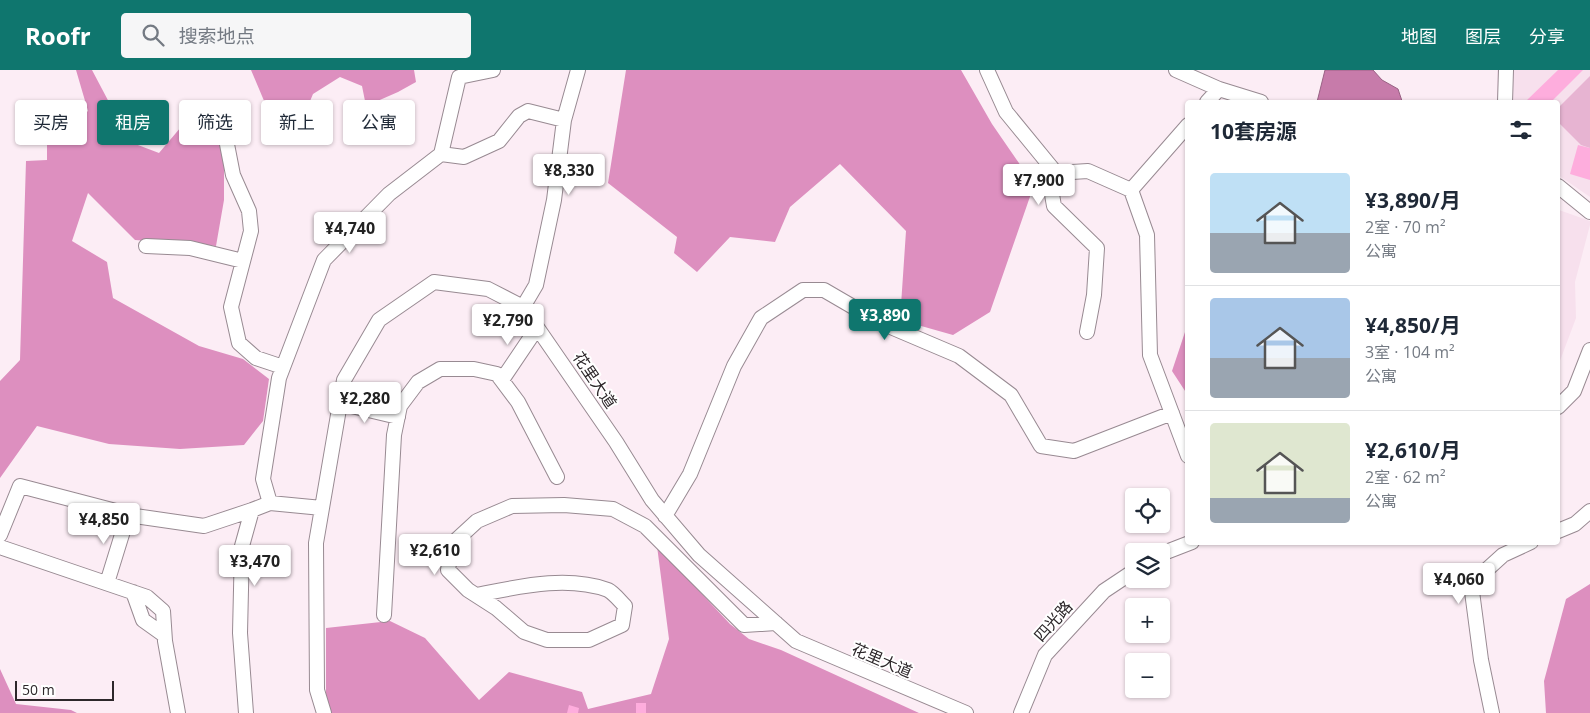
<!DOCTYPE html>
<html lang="zh">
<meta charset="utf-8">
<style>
body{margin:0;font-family:"Open Sans","Noto Sans SC",sans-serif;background:#f6f6f7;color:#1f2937;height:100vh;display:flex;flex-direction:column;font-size:19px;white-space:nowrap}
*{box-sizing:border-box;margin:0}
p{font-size:16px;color:#747a83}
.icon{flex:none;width:28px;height:28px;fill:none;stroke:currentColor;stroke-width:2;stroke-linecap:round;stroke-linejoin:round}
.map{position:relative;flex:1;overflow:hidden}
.details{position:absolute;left:1185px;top:30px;width:375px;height:445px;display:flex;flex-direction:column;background:#fff;border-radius:5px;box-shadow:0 1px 4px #0004}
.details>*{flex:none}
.top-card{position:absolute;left:15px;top:30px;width:475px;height:45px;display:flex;gap:10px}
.tools{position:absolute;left:1125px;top:418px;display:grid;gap:10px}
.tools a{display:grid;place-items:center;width:45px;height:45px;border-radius:5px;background:#fff;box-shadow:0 1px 4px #0004;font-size:25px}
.scale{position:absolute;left:15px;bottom:12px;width:99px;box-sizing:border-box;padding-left:5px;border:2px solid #2d272a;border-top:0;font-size:14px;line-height:18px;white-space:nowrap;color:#2d272a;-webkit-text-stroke:4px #fff;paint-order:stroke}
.price{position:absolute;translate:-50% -42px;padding:0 11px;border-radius:5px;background:#fff;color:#222;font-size:16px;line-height:32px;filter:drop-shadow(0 1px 2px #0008)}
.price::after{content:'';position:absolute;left:50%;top:30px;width:15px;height:11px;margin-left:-8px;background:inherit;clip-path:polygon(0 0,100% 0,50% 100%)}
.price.selected{background:#0f766e;color:#fff}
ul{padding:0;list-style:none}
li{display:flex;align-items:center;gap:15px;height:125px;padding:0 25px}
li+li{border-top:1px solid #e0e1e3}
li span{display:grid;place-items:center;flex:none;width:140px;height:100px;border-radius:5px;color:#555}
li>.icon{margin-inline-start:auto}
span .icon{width:60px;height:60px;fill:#fffc;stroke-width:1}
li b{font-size:21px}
h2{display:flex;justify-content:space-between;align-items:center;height:60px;padding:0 25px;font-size:21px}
.pill{padding:0 18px;border-radius:5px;background:#fff;box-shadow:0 1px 4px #0004;font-size:18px;line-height:45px}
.pill.selected{background:#0f766e;color:#fff}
header{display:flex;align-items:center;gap:30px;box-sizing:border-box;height:70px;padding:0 25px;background:#0f766e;color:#fff}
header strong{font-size:24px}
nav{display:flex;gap:28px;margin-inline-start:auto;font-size:18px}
.search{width:350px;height:45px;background:#f6f6f7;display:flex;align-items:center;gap:12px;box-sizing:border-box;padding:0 18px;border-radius:5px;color:#747a83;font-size:19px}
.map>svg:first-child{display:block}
</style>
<header>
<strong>Roofr</strong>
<div class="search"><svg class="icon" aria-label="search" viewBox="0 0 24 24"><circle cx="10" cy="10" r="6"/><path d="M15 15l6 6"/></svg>搜索地点</div>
<nav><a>地图</a><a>图层</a><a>分享</a></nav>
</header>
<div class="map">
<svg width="1590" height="643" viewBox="0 0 1590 643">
<rect width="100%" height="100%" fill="#fcedf5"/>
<path fill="#f7e0ed" d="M1497 0H1590V127L1558 105V32H1497Z
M1559 140 1590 151V155L1575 212 1576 248 1558 296V149Z"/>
<path fill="#e7b4d2" d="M1590 6V78L1581 75 1558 52V38Z"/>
<path fill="#dd8fbf" d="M76 0H92L130 72 159 83 181 57 224 74V130L216 176 135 170 88 123 72 171 107 192 113 228 199 276 243 289 269 309 263 351 244 375 180 379 109 374 37 356 0 408V311L20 290 26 91 47 90V58L72 54 88 41Z
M251 0H414L416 12 398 22 366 36 362 16 340 7 313 24 303 48 286 68 278 64Z
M626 0H961L992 54 1034 115 990 242 953 265 900 250 906 161 840 94 790 137 775 172 730 167 697 202 674 183 677 167 608 113Z
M1187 256 1188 324H1187L1172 301Z
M657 476 730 554 749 569 781 580 919 643H330L326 628V558L390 551 425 568 479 630 509 602 582 622 588 639 651 624 669 569Z
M1590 514V643H1546L1544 611 1566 529Z
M0 599 16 634 71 640 77 643H0Z"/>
<path fill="#c77baa" stroke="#996284" d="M1325 0H1373L1382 10 1398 19 1402 31 1401 32H1317Z"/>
<path fill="#feaddd" d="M1558 0H1583L1551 32H1525Z
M1578 75 1590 78V110L1570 104Z
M636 633H646V643H636Z
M569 635 579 638 578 643H567Z"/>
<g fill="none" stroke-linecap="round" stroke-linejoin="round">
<g stroke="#988a92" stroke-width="16">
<path id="street" d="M987 0 1006 42 1056 103
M1176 0 1219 19 1261 32
M1207 32 1219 19
M1505 32 1506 0
M1188 55 1131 120 1147 165 1150 285 1188 386
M225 64 233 105 249 141 251 161 231 237 239 273 256 288 283 297
M441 84 459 7 493 0
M1558 116 1590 142
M146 176 190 178 243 191
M523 237 536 215 554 130 564 50 578 0
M1087 262 1094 225 1097 178 1054 136 1050 113 1056 103 1088 101 1131 120
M502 310 537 258
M339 333 398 347
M1558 337 1574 321 1590 280
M270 433 263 409 279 308 324 190 389 124 441 84 464 87 499 71 519 46 528 41 564 50
M665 446 690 404 734 296 761 248 803 220H824L879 252 959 286 1011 325 1041 376 1074 381 1172 343
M1558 461 1575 454 1590 441
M0 465 20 416 135 446 204 456 252 440
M0 477 147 527 163 541 165 571 178 643
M1161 484 1192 472
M107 513 128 445
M133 522 143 550 164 565
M476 525C518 517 566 505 608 520 614 523 620 531 625 536L622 555 589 570H547L524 562 496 538 468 520 448 500 452 474 477 451 512 436 564 435 613 439 645 456 744 555 776 553
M384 545 394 365 400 336 418 312 440 299H474L497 304 518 332 557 407
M246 643 240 563 242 476 252 440 270 433 322 438
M324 643 317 620 316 473 344 310 379 250 434 212 488 219 523 237 616 372 652 430 699 485 796 571 966 643
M1021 643 1045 585 1104 521 1134 501
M1492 643 1481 590 1471 514 1503 485 1531 472"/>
</g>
<use href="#street" stroke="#fff" stroke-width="14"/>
</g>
<g text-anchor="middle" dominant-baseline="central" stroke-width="4" stroke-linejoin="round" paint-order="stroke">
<g font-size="16" fill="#2d272a" stroke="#fff">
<text transform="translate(595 310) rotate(56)">花里大道</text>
<text transform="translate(1053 551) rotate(-48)">四光路</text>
<text transform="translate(882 590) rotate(23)">花里大道</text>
</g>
</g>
</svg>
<div class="tools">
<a><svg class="icon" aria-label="locate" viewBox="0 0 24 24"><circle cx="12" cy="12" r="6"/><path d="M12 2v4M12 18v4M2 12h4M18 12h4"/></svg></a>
<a><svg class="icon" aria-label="layers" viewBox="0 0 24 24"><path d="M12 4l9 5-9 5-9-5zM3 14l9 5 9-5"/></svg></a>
<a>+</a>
<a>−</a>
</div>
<div class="scale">50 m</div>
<b class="price" style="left:569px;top:126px">¥8,330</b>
<b class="price" style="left:1039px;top:136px">¥7,900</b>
<b class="price" style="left:350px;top:184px">¥4,740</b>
<b class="price selected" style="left:885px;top:271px">¥3,890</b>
<b class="price" style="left:508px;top:276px">¥2,790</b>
<b class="price" style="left:365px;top:354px">¥2,280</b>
<b class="price" style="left:104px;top:475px">¥4,850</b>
<b class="price" style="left:435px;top:506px">¥2,610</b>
<b class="price" style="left:255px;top:517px">¥3,470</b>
<b class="price" style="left:1459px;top:535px">¥4,060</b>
<div class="top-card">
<a class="pill">买房</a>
<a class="pill selected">租房</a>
<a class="pill">筛选</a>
<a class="pill">新上</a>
<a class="pill">公寓</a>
</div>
<section class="details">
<h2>10套房源<svg class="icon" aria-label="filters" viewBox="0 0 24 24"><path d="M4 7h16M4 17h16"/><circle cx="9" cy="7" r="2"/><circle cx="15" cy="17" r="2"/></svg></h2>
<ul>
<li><span style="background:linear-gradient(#bfe0f5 60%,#9aa5b1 0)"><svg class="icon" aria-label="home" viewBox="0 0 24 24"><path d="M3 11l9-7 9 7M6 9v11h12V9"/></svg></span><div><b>¥3,890/月</b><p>2室 · 70 m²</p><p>公寓</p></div></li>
<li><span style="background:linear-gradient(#a9c7e8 60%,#9aa5b1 0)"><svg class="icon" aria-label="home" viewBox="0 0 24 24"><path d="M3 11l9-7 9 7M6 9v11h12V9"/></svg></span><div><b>¥4,850/月</b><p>3室 · 104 m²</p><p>公寓</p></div></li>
<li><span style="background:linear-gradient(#dfe7d0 75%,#9aa5b1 0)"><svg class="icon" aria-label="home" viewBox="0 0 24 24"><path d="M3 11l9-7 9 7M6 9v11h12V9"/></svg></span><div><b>¥2,610/月</b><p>2室 · 62 m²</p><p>公寓</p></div></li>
</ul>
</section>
</div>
